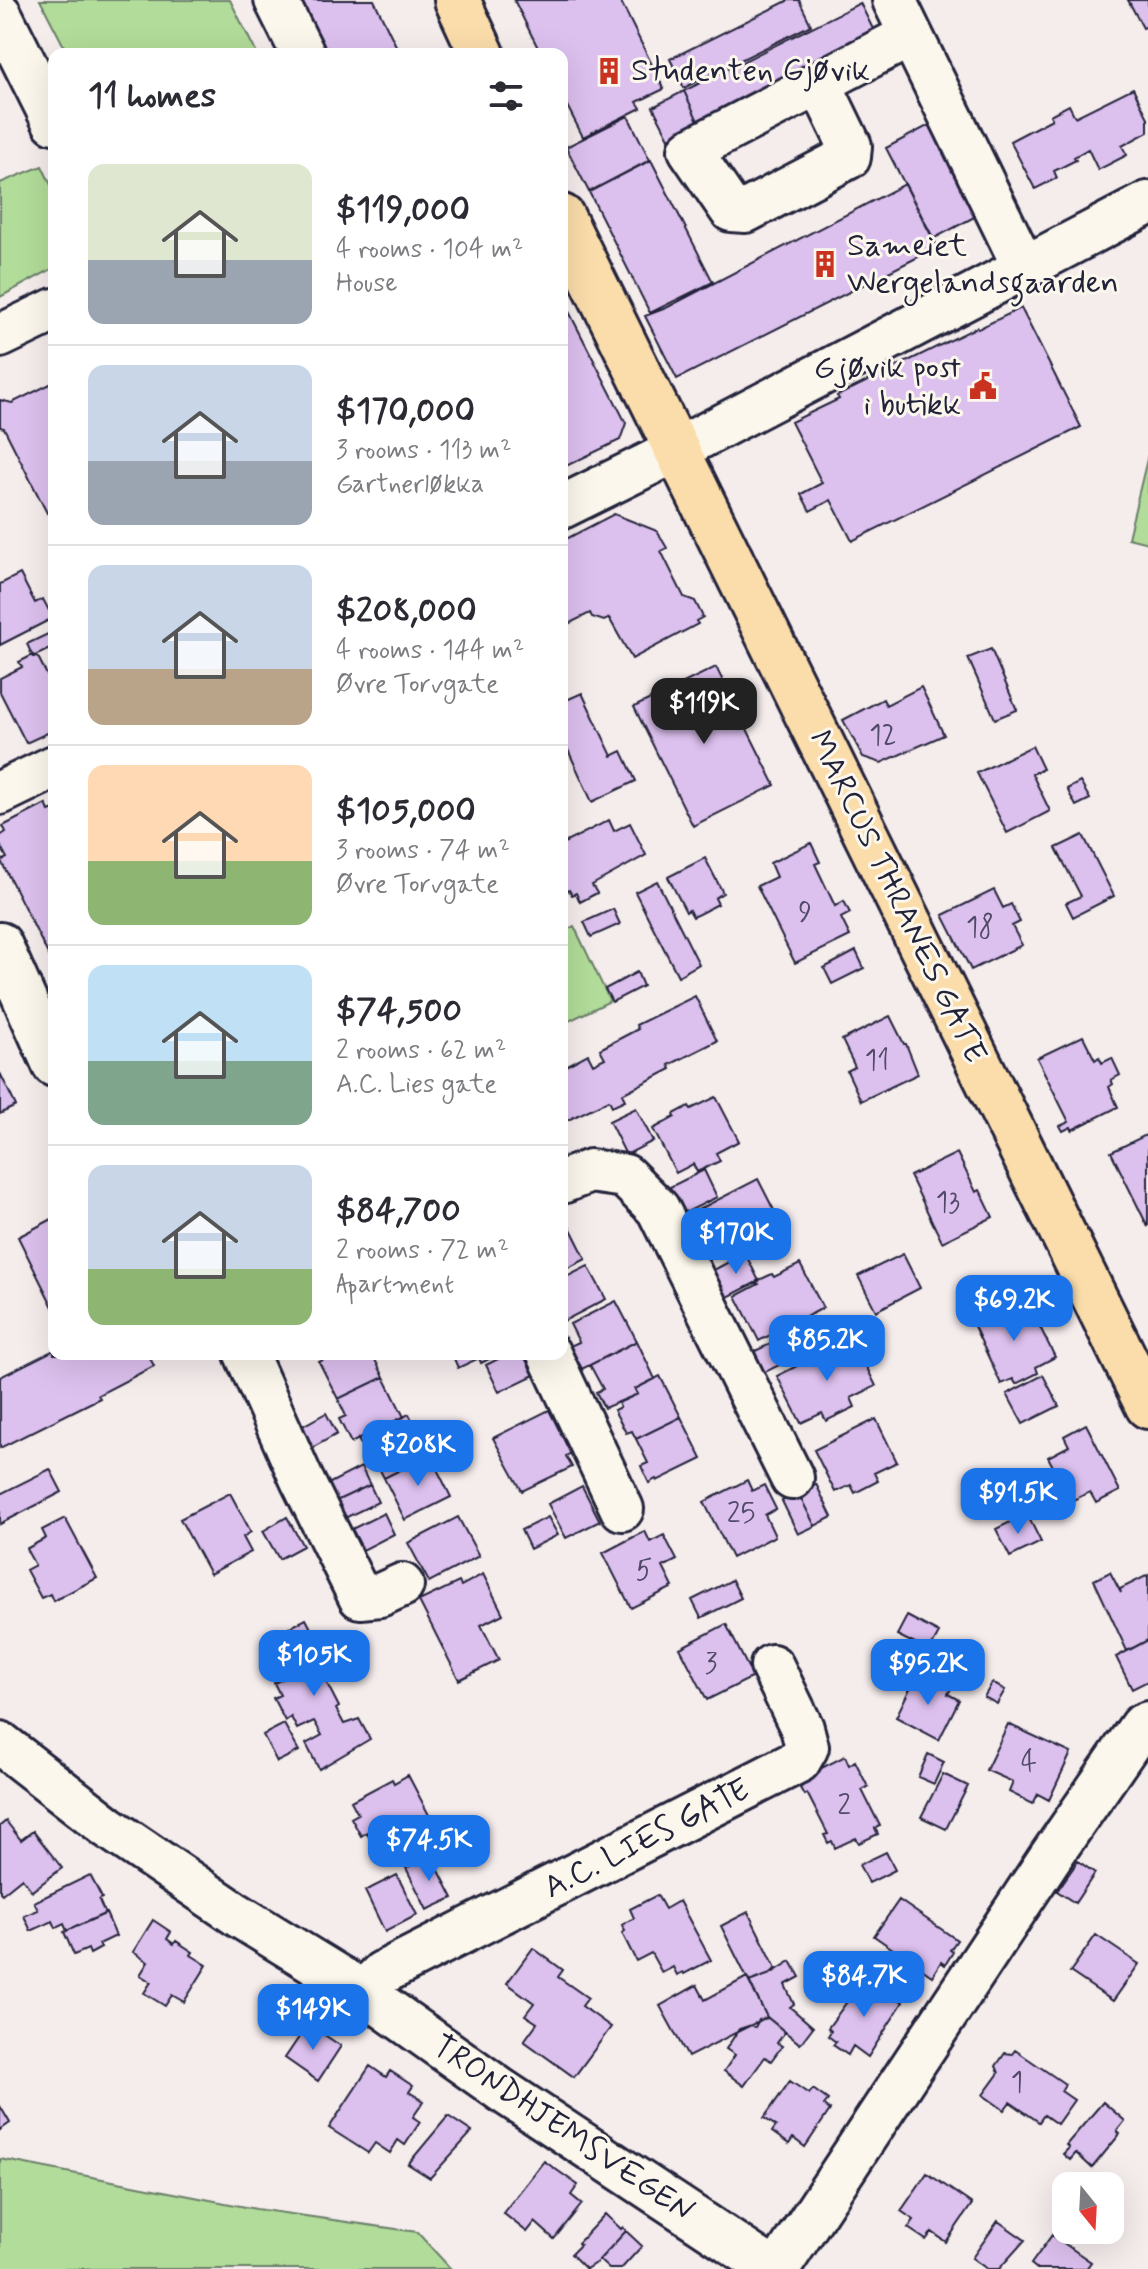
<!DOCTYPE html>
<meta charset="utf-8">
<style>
body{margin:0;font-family:Mynerve,sans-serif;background:#f7f7f7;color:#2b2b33;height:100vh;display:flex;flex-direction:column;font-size:30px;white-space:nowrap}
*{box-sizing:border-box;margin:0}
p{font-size:26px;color:#7c7c81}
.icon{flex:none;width:44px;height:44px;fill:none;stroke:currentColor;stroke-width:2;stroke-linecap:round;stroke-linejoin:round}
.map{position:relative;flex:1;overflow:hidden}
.sheet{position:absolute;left:48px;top:48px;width:520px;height:1312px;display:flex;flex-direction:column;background:#fff;border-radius:16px;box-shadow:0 8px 32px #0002}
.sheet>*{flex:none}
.needle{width:52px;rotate:162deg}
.buttons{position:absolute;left:1052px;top:2172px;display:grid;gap:16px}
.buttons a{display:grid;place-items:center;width:72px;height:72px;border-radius:16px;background:#fff;box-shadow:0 8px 32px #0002;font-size:40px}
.price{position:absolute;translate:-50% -68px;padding:0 18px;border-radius:16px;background:#1a73e8;color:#fff;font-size:26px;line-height:52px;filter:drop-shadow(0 2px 4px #0008)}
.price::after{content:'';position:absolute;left:50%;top:48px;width:24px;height:18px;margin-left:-12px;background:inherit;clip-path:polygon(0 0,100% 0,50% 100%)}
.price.on{background:#222;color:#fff}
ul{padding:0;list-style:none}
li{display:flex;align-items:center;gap:24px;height:200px;padding:0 40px}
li+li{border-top:2px solid #e1e1e2}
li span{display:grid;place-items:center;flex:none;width:224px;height:160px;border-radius:16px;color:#555}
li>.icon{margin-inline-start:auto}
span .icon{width:96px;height:96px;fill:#fffc;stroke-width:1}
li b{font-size:34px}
h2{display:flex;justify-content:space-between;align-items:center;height:96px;padding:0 40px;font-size:34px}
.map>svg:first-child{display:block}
</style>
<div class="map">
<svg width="1148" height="2269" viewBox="0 0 1148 2269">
<rect width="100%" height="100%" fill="#f5ecec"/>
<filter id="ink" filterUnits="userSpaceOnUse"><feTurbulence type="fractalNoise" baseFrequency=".0125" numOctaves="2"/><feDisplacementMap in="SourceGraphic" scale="16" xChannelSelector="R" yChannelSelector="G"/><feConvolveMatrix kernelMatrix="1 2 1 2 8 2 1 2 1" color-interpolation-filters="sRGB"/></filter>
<g filter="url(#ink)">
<path fill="#b2dc99" stroke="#6a7f6a" stroke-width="2" d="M40 0H230L257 54H68Z
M42 166 54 191V268L0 297V183Z
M1148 455V543L1128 538Z
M574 926 610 1001 567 1022 562 1012V932Z
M0 2159 256 2209 417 2232 451 2269H0Z"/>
<path fill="#dcc0ee" stroke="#22223b" stroke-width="2" d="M300 0H374L400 54H327Z
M514 0H620L664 89 637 102 641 108 583 137 562 96V54H541Z
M789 0H799L811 25 684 88 670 59Z
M1128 0H1148V26L1143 28Z
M860 3 875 33 698 121 684 91Z
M1133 88 1148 118V132L1122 146 1127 155 1098 170 1088 149 1074 157 1076 160 1054 171 1057 178 1035 189 1010 141 1052 119 1050 115 1069 105 1075 117Z
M684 91 699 123 669 138 653 107Z
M628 116 650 160 589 192 566 147Z
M933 123 980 214 933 239 886 148Z
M651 160 713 282 650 313 589 192Z
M905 184 938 247 677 379 645 316 666 308Z
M562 298 626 423 620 440 562 468Z
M1021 308 1081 427 852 541 831 500 810 511 801 494 822 483 791 422 839 399 837 396 977 327 978 329Z
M54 382V509L47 513 4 428 0 427V400L12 403Z
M614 514 657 531 667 548 661 551 684 597 695 601 703 617 696 621 698 624 632 659 609 618 604 621 592 617 590 613 562 627V541Z
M20 574 35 603 43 599 53 618 0 645V584Z
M54 631V647L33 657 27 644Z
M991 649 1017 710 995 719 968 658Z
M33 655 39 659 54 689V730L26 743 0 692V678L22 667 19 662Z
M716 667 775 785 693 826 634 707Z
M921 687 944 735 881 763 863 757 843 720 883 699 886 705Z
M582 693 612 756 622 751 636 781 592 802 562 737V702Z
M1032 746 1043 769 1032 774 1050 811 1007 833 977 773Z
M1080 782 1090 799 1076 806 1067 789Z
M46 804 49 811 54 809V966L1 861 7 858 0 845V836L6 832 3 826Z
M609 820 614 831 630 823 646 855 592 885 597 893 580 902 576 893 572 895 569 890 562 893V844Z
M1083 835 1114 896 1073 917 1066 903 1081 896 1056 848Z
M811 843 820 862 815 864 835 906 844 901 850 913 841 918 850 936 795 963 757 886 776 877 770 863Z
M705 858 723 893 715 898 718 904 693 917 689 910 686 912 668 877Z
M657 881 699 964 678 976 635 892Z
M994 890 1003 908 1011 904 1020 922 1012 926 1022 945 971 970 943 915Z
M613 909 620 924 591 937 584 922Z
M856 951 864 968 832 984 824 968Z
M637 972 643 986 612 1002 605 989Z
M695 996 717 1041 669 1065 671 1069 622 1094 625 1100 612 1106 609 1100 562 1123V1068L588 1054 593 1064 605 1058 600 1049 638 1029 636 1025Z
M890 1016 904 1044H906L918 1074 861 1101 847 1071 855 1067 842 1040Z
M1083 1036 1095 1060 1099 1057 1102 1063 1112 1058 1120 1075 1111 1080 1113 1084 1109 1087 1118 1107 1072 1130 1071 1127 1063 1131 1060 1126 1069 1122 1037 1058Z
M0 1073 16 1106 0 1114Z
M716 1097 739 1141 716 1153 720 1161 697 1172 693 1164 676 1173 653 1129 675 1117 674 1114 689 1106 691 1109Z
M636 1108 653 1141 626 1155 609 1121Z
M1148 1134V1227L1111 1152Z
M957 1153 976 1192 980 1190 993 1217 942 1242 910 1176Z
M704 1170 717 1197 683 1214 670 1187Z
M758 1179 781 1224 758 1236 762 1245 739 1257 735 1247 716 1256 694 1212Z
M54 1218V1309L18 1237Z
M569 1225 586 1259 562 1271V1229Z
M745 1253 759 1281 726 1298 712 1271Z
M903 1254 920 1288 876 1311 858 1276Z
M800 1264 823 1308 800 1320 804 1328 780 1340 776 1332 759 1341 736 1296 759 1284 757 1281 772 1274 774 1277Z
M588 1266 606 1299 564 1321 562 1279Z
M616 1301 637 1341 582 1369 570 1346 579 1342 570 1324Z
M1023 1301 1028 1311 1031 1309 1055 1357 1036 1367 1038 1373 1016 1384 1013 1379 1001 1384 973 1324Z
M796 1332 806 1352 763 1373 753 1352Z
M852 1338 876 1386 851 1398 855 1407 826 1421 822 1413 801 1423 777 1376Z
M637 1341 655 1379 635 1389 638 1394 604 1408 596 1392 603 1389 590 1365Z
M54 1350V1354H148L154 1366 98 1395 100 1398 0 1448V1377Z
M335 1354H372L384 1377 338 1399 319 1362Z
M452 1354H499L481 1363 479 1358 458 1368Z
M508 1354H523L534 1375 499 1392 486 1365Z
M1043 1375 1059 1406 1023 1424 1007 1394Z
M660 1376 681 1417 636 1439 632 1431 626 1433 614 1410 620 1407 618 1403 638 1394 635 1389Z
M384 1377 404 1417 351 1443 339 1419 346 1416 338 1399Z
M549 1410 571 1453 566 1456 572 1467 522 1491 493 1438Z
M326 1413 337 1434 310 1449 299 1428Z
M409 1414 430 1455 384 1478 373 1456 368 1459 358 1439Z
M681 1417 702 1459 657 1481 656 1479 649 1483 641 1466 648 1463 636 1439Z
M876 1419 897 1462 874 1473 878 1481 855 1493 851 1485 835 1492 814 1450Z
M1086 1424 1120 1491 1096 1503 1090 1492 1071 1501 1048 1457 1069 1446 1064 1436Z
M430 1455 451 1497 405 1520 384 1478Z
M361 1467 370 1485 336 1501 328 1484Z
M50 1469 62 1492 0 1524V1494Z
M1029 1490a16 16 0 1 1 32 0a16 16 0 1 1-32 0Z
M747 1480 752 1491 764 1485 776 1509 765 1515 775 1536 732 1558 704 1502Z
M816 1484 832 1517 815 1526 798 1493Z
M370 1485 378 1502 345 1518 336 1501Z
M582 1486 600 1521 566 1538 548 1504Z
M230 1493 251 1532 243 1537 251 1552 210 1574 180 1519Z
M798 1493 815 1526 798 1534 782 1501Z
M384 1513 394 1534 363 1550 352 1529Z
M1027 1514 1041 1542 1010 1557 996 1529Z
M287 1517 303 1546 279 1559 263 1531Z
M458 1517 479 1556 429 1582 408 1543Z
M548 1517 558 1535 530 1549 521 1530Z
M65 1518 97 1578 53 1601 50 1594 41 1598 26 1570 35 1565 26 1549 46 1538 42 1530Z
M645 1531 650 1542 664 1535 677 1560 663 1567 673 1587 631 1608 603 1553Z
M1110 1572 1121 1593 1120 1589 1148 1575V1640L1127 1651 1094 1580Z
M483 1574 503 1614 481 1625 499 1660 459 1680 419 1601 459 1582 461 1586Z
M732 1580 741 1598 701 1618 692 1600Z
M907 1616 939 1633 929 1651 897 1635Z
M306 1619 327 1659 317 1664 339 1707 336 1709 344 1724 359 1719 370 1739 319 1769 306 1744 322 1735 314 1721 297 1729 291 1717 285 1721 273 1698 280 1695 274 1683 288 1676 277 1653 288 1647 281 1632Z
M726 1624 753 1677 707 1700 680 1648Z
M1148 1640V1681L1132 1689 1116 1657Z
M915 1678 933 1687 937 1679 952 1687 948 1694 959 1700 939 1740 896 1717Z
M992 1683 1005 1690 997 1704 984 1697Z
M284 1724 299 1751 277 1762 263 1735Z
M1008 1724 1071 1753 1049 1800 1038 1794 1033 1804 1009 1792 1013 1782 986 1770Z
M928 1754 944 1762 934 1784 918 1777Z
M845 1756 849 1765 855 1761 868 1787 862 1790 880 1826 875 1828 878 1834 859 1843 856 1838 835 1848 832 1841 828 1843 824 1835 828 1834 807 1793 804 1795 800 1788 803 1786 800 1779Z
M943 1774 968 1786 946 1829 921 1817Z
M408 1775 429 1815 414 1823 418 1836 398 1847 393 1837 374 1846 367 1832 361 1836 351 1818 358 1814 351 1801 392 1779 394 1783Z
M6 1821 21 1840 33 1831 62 1868 32 1891 22 1878 2 1894 0 1892V1826Z
M886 1852 895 1870 869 1883 859 1865Z
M431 1855 453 1898 427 1910 406 1868Z
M1078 1861 1095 1873 1075 1903 1057 1891Z
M90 1875 102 1898 99 1900 105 1914 67 1931 64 1924 56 1928 53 1921 31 1931 24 1916 38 1910 34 1902Z
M397 1875 417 1915 385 1932 365 1891Z
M657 1895 665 1909 679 1901 711 1960 684 1974 683 1972 677 1975 673 1967 662 1973 651 1953 636 1961 622 1933 625 1931 622 1925 634 1918 630 1909Z
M899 1900 957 1940 950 1950 953 1952 945 1965 941 1962 932 1976 874 1936Z
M748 1912 776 1968 770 1974 749 1982 721 1926Z
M106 1913 116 1936 99 1944 101 1948 90 1954 88 1949 74 1955 64 1932Z
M153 1920 171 1932 167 1939 174 1944 176 1941 193 1952 191 1955 207 1965 184 2002 172 1995 165 2006 144 1993 151 1982 140 1975 148 1962 133 1952Z
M1096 1935 1139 1964 1113 2001 1070 1972Z
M533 1948 563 1970 558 1977 588 1998 582 2006 611 2027 574 2077 524 2041 537 2023 525 2015 534 2003 507 1983Z
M791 1961 800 1977 785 1985 794 2004 790 2007 813 2027 800 2044 767 2017 749 1982 770 1974Z
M747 1977 767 2017 688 2057 660 2006 697 1985 705 2000Z
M867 1978 903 2002 868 2057 853 2046 848 2055 833 2045 836 2042 828 2036 831 2031 828 2028 854 1992 856 1993Z
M768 2018 785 2032 777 2043 782 2046 771 2061 765 2057 744 2086 724 2071 735 2055 726 2049 739 2029 751 2025 755 2027 759 2020Z
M308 2024 341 2046 318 2081 285 2058Z
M1015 2050 1065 2084 1061 2091 1074 2100 1057 2124 1044 2115 1039 2122 1010 2102 1004 2110 983 2095 999 2073 996 2066 1005 2053 1012 2054Z
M370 2066 386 2077 390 2071 413 2086 409 2092 424 2101 413 2117 420 2122 405 2145 398 2140 390 2153 375 2143 368 2153 329 2128Z
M790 2081 809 2094 813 2089 828 2100 824 2105 830 2110 805 2147 793 2138 789 2144 772 2132 776 2126 764 2118Z
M1103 2102 1125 2121 1117 2131 1120 2134 1092 2168 1076 2153 1070 2160 1063 2154 1069 2148 1066 2145Z
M0 2106 10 2123 0 2130Z
M448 2116 472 2132 430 2178 408 2164Z
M544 2161 578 2185 571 2195 582 2204 554 2239 535 2222 527 2232 503 2213Z
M927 2173 972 2204 946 2242 932 2232 926 2240 908 2228 914 2220 901 2211Z
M605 2214 621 2229 623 2227 626 2231 597 2262 586 2269 571 2254 580 2245 578 2243Z
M998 2221 1025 2240 999 2269H987L972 2258Z
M626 2231 642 2246 621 2269H609L599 2260Z
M1052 2235 1091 2262 1086 2269H1037L1031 2264Z"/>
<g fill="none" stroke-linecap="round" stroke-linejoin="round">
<g stroke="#22223b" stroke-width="48">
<path id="minor" d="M276 0 303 54
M894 0 1024 267
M0 14 54 122
M820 84 850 146 849 157 746 211 731 210 690 150 911 35
M0 336 54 310
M562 507 653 462 1148 203
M0 793 54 767
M0 944 54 1065
M562 1182 590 1171 625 1176 658 1209 792 1478
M246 1354 302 1480 360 1597 380 1595 402 1585
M549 1354 622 1509
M0 1743 108 1827 236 1914 363 1992 501 2090 772 2269
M363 1992 382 1973 799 1761 807 1747 802 1728 772 1666
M778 2269 1049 1859 1141 1726 1148 1723"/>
</g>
<g stroke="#22223b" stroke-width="50">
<path id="major" d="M457 0 482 54
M562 217 1148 1406"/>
</g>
<use href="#minor" stroke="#fbf7ec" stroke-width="42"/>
<use href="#major" stroke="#fbddab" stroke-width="44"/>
</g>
</g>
<defs>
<g id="building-bare" transform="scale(2.16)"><path d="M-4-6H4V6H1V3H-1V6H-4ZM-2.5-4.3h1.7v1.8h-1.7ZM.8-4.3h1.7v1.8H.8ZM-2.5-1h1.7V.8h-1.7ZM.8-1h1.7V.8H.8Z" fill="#c8321e" stroke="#fbf7ec" stroke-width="2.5" paint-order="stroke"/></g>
<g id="civic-bare" transform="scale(2.16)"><path d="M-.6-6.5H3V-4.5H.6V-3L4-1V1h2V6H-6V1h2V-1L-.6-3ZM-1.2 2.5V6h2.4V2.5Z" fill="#c8321e" stroke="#fbf7ec" stroke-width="2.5" paint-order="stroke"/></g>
</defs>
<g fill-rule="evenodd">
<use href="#building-bare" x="609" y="71"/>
<use href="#building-bare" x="825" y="264"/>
<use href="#civic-bare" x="983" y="386"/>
</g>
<g text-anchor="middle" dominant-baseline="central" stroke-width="6" stroke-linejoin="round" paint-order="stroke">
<g font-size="28" fill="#504a68">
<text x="883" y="736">12</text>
<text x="805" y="913">9</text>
<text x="980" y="928">18</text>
<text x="877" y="1061">11</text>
<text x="948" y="1203">13</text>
<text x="741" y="1514">25</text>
<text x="644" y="1571">5</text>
<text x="711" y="1664">3</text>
<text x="1029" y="1762">4</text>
<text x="844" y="1806">2</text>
<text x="1017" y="2083">1</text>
</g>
<g font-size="32" fill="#22223b" stroke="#fbf7ec" text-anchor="start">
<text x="631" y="71">Studenten Gjøvik</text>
<text x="847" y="246">Sameiet<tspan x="847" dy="37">Wergelandsgaarden</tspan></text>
<text x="961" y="368" text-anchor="end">Gjøvik post<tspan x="961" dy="37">i butikk</tspan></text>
</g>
<g font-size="32" fill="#22223b" stroke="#fbf7ec">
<text transform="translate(897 897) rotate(64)">MARCUS THRANES GATE</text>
<text transform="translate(647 1839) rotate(-27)">A.C. LIES GATE</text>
<text transform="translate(563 2129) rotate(34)">TRONDHJEMSVEGEN</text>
</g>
</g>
</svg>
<div class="buttons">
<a><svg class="needle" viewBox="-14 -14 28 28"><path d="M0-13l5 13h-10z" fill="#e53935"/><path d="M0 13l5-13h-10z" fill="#7c7c81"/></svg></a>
</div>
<b class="price on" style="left:704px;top:746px">$119K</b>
<b class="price" style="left:736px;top:1276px">$170K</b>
<b class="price" style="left:1014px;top:1343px">$69.2K</b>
<b class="price" style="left:827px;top:1383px">$85.2K</b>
<b class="price" style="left:418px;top:1488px">$208K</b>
<b class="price" style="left:1018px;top:1536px">$91.5K</b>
<b class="price" style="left:314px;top:1698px">$105K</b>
<b class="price" style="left:928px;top:1707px">$95.2K</b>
<b class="price" style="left:429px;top:1883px">$74.5K</b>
<b class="price" style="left:864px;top:2019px">$84.7K</b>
<b class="price" style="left:313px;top:2052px">$149K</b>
<section class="sheet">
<h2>11 homes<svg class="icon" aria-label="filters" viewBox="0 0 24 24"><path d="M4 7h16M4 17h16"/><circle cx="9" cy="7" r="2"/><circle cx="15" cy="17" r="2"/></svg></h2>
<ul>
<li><span style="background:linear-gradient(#dfe7d0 60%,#9aa5b1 0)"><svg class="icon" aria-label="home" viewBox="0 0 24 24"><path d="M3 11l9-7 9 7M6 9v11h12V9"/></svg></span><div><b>$119,000</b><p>4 rooms · 104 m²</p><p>House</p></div></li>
<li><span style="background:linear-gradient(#c9d6e8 60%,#9aa5b1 0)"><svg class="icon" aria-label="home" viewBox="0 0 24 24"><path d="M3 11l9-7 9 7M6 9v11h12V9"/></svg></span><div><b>$170,000</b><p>3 rooms · 113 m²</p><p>Gartnerløkka</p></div></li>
<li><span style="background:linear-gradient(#c9d6e8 65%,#b9a48a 0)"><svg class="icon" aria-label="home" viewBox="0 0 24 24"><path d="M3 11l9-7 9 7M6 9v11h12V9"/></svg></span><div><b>$208,000</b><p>4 rooms · 144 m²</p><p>Øvre Torvgate</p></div></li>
<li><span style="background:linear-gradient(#ffd9b3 60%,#8fb573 0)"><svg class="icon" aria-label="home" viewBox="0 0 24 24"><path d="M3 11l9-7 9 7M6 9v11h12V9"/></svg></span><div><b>$105,000</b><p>3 rooms · 74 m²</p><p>Øvre Torvgate</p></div></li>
<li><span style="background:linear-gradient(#bfe0f5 60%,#7fa58c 0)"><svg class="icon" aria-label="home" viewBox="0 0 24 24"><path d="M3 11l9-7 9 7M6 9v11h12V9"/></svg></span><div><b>$74,500</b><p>2 rooms · 62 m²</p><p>A.C. Lies gate</p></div></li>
<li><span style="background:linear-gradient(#c9d6e8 65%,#8fb573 0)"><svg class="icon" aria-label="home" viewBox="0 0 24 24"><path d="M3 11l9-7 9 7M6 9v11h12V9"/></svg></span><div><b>$84,700</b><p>2 rooms · 72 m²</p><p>Apartment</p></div></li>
</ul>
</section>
</div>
